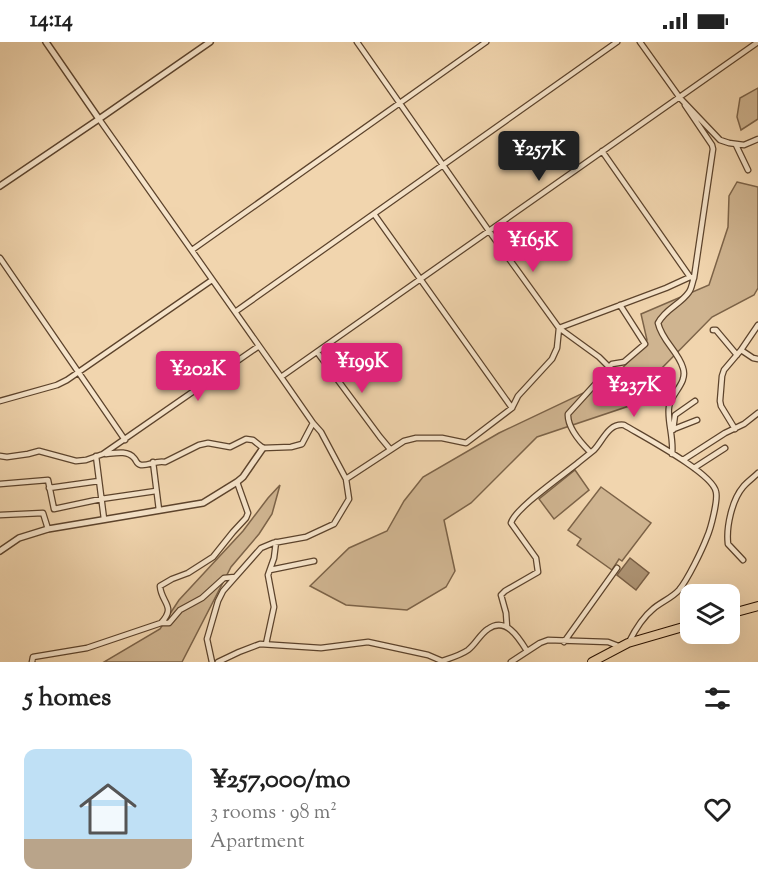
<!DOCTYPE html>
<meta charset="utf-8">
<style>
body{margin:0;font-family:"Sorts Mill Goudy",serif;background:#f6f6f6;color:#222;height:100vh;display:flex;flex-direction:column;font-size:22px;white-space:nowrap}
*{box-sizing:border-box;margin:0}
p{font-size:20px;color:#767676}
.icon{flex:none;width:33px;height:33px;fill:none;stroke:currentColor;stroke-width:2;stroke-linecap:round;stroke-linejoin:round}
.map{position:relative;height:620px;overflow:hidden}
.panel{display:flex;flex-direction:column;background:#fff;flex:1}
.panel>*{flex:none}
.buttons{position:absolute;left:680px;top:542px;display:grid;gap:12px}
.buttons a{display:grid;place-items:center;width:60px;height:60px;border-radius:12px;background:#fff;box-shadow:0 6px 24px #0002;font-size:30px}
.price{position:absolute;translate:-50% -51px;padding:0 14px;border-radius:6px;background:#db2777;color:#fff;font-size:20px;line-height:39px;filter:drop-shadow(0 2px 3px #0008)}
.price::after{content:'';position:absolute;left:50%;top:36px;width:18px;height:14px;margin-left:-9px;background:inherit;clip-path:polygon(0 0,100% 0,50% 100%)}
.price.on{background:#222;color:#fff}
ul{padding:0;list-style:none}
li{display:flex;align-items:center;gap:18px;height:150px;padding:0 24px}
li span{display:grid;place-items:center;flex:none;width:168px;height:120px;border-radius:12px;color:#555}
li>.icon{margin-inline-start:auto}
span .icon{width:72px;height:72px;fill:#fffc;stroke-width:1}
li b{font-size:26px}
h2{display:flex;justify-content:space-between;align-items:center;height:72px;padding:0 24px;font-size:26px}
.status{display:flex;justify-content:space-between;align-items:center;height:42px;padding:0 30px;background:#fff;direction:ltr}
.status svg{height:16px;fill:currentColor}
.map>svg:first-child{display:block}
</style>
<div class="status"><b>14:14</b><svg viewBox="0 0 49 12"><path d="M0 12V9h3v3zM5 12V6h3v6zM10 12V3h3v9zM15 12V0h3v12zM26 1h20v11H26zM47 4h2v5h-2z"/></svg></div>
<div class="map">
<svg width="758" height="620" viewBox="0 0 758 620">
<rect width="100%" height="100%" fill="#f1d5ae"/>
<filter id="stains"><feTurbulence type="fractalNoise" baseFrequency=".00333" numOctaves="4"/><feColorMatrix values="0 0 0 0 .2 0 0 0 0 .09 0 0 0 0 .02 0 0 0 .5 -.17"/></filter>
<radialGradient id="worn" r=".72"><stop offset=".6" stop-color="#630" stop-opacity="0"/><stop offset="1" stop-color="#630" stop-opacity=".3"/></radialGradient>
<path fill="#cfb490" stroke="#7c6348" stroke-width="1.5" d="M758 46V77L741 88 737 75 740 56Z
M737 140 758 145V246L754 253 712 275 659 329 638 361 537 395 471 461 444 478 455 529 446 545 407 568 346 563 310 544 349 506 387 489 404 459 423 435 499 391 613 337 647 298 641 272 709 243 728 185 729 154Z
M575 428 589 448 554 477 539 457Z
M280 443 272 472 259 492 231 525 182 620H104L160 587 179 558 243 489 268 456Z
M601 445 651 481 622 519 619 517 612 528 577 503 581 497 568 488Z"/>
<path fill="#ad9373" stroke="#795f45" stroke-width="1.5" d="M630 516 649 531 636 548 617 533Z"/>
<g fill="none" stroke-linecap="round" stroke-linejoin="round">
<g stroke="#5c432c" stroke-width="7">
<path id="minor" d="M357 0 489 189 559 286 599 315 609 325
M640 0 680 56 720 98 729 101 744 103 758 97
M99 77 281 335 313 381 321 390 346 437 349 457 334 482 306 495 273 501 261 506 223 549 218 559 207 597 212 620
M736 103 748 128
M602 109 690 235 694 236
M374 172 512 366
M192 208 486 0
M0 216 125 398
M235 270 617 0
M559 286 666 246 690 235
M713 288H716L737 313
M741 308 753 316 758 317
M317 310 380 395 390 407
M281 335 758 0
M0 359 57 343 67 338 212 238
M674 387 697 378
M735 387 721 364 720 359 722 334 724 328 741 308 758 283
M673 388 675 373 695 359
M590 410C581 401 567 386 568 372L598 339 609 325 612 322 624 320 645 302 620 263
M106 412C115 411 128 408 134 416 137 419 136 422 141 423 149 424 156 418 165 420L199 403 208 401 230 405 246 397 253 398 263 406 291 405 302 402 313 381
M672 412C674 396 667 379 669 365 671 351 688 341 683 326 678 309 662 299 658 281 666 266 680 263 689 250 692 246 692 241 694 236L713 107 712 103 685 63
M0 414 7 415 28 412 39 409 76 419 86 418 103 412 259 304
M96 414 104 477
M683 418 725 391 744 382 758 371
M153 420 159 468
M694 426 725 406
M346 437 404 399 416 396H442L466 401 512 366 518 354 552 317 557 306 559 286
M0 442 48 438 54 467 101 457 156 449
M49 446 99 439
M0 473 43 471 48 487
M743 518 728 502C726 485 732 458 743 445 747 440 753 436 758 431
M270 528 314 519
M161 581C177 564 161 561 160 544L172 537 188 531 213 515 233 490 246 476 248 471 237 440
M507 585 506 571 501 553 505 549 538 530 536 516 511 481C515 466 565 432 579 420 584 416 589 412 594 408 603 399 608 381 624 383 642 394 713 431 716 450 718 458 711 486 707 495 702 508 688 537 679 548 672 556 661 560 653 567 642 576 635 588 629 600
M564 600 617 526
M266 602 274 565 268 533 274 516 276 500
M32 620 33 615 87 606 161 581H169L180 568 202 556 224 536 235 535
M218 620 239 610 260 602 321 606 368 600 428 613 442 619C451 616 461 613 468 608 476 602 480 592 488 587 506 574 519 596 527 609
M511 620 540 601 548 598 608 600 621 605"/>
</g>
<g stroke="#5c432c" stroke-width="8">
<path id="tertiary" d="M46 0 99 77
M0 144 99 77 210 0
M0 509 19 496 48 487 203 461 237 440 243 435 263 406"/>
</g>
<g stroke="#2a1200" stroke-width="10">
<path id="trunk" d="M729 572 758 564
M592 620 628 601 690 583"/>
</g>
<use href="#minor" stroke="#f6e4ca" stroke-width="4.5"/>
<use href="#tertiary" stroke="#f6e4ca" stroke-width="5"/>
<use href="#trunk" stroke="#f1d5ae" stroke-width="8"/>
</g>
<rect width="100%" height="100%" filter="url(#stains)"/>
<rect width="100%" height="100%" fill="url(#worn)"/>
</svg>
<div class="buttons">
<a><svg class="icon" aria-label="layers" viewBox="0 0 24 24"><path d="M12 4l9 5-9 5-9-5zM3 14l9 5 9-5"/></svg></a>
</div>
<b class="price on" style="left:539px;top:140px">¥257K</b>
<b class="price" style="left:533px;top:231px">¥165K</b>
<b class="price" style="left:362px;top:352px">¥199K</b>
<b class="price" style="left:198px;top:360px">¥202K</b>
<b class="price" style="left:634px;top:376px">¥237K</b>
</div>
<section class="panel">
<h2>5 homes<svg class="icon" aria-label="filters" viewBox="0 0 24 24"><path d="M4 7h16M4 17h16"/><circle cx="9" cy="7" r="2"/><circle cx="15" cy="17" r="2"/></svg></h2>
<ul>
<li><span style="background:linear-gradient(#bfe0f5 75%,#b9a48a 0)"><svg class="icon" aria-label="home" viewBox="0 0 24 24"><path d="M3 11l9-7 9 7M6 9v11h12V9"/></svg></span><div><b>¥257,000/mo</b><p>3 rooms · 98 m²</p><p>Apartment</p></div><svg class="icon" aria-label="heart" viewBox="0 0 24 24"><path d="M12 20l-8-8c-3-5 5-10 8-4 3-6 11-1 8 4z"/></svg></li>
</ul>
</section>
